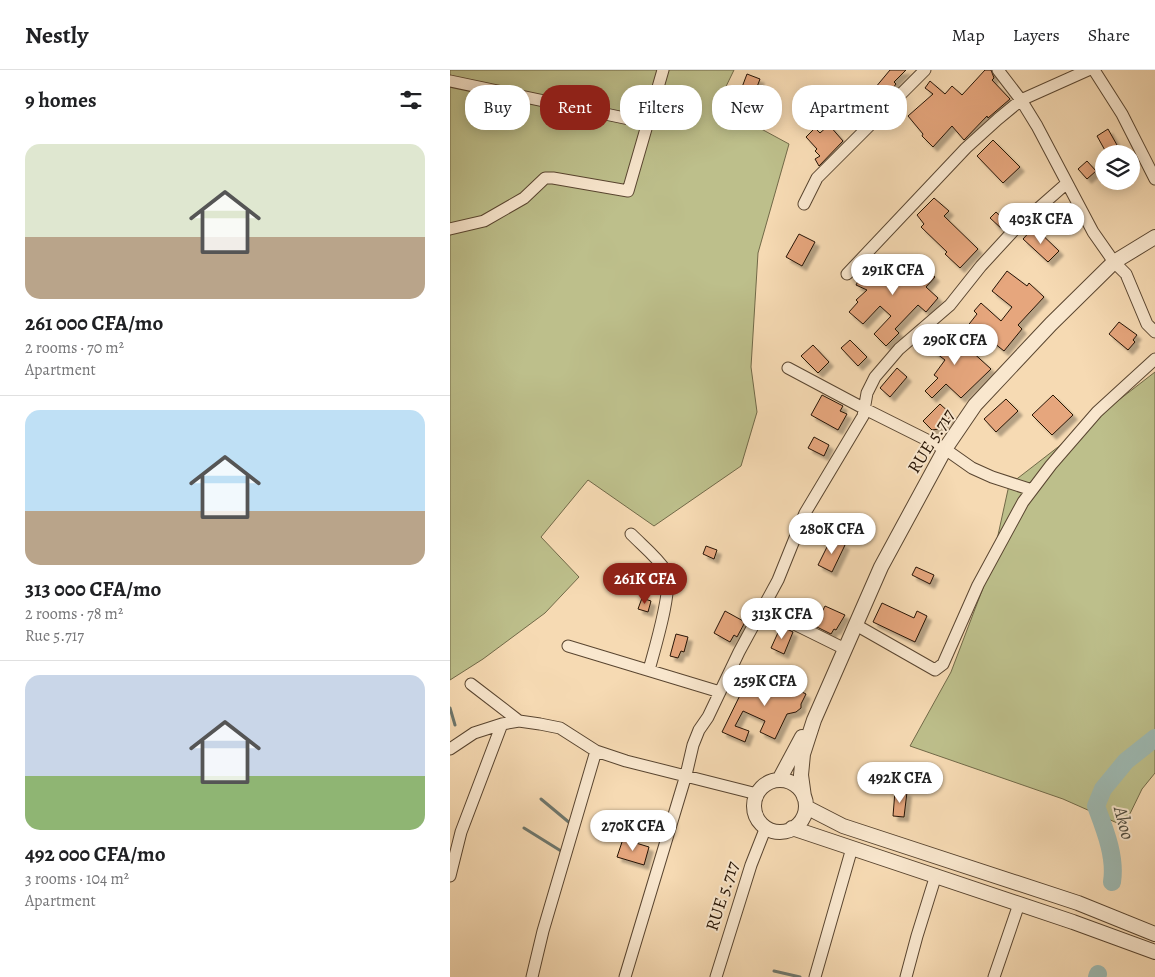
<!DOCTYPE html>
<meta charset="utf-8">
<style>
body{margin:0;font-family:Alegreya,serif;background:#f6f6f6;color:#202124;height:100vh;display:flex;flex-direction:column;font-size:19px;white-space:nowrap}
*{box-sizing:border-box;margin:0}
p{font-size:16px;color:#757577}
.icon{flex:none;width:28px;height:28px;fill:none;stroke:currentColor;stroke-width:2;stroke-linecap:round;stroke-linejoin:round}
.map{position:relative;flex:1;overflow:hidden}
.details{display:flex;flex-direction:column;background:#fff;width:450px}
.details>*{flex:none}
.guide{position:absolute;left:15px;top:15px;width:475px;height:45px;display:flex;gap:10px}
.controls{position:absolute;left:645px;top:75px;display:grid;gap:10px}
.controls a{display:grid;place-items:center;width:45px;height:45px;border-radius:50%;background:#fff;box-shadow:0 2px 12px #0003;font-size:25px}
.price{position:absolute;translate:-50% -42px;padding:0 11px;border-radius:18px;background:#fff;color:#222;font-size:16px;line-height:32px;filter:drop-shadow(0 1px 2px #0008)}
.price::after{content:'';position:absolute;left:50%;top:30px;width:15px;height:11px;margin-left:-8px;background:inherit;clip-path:polygon(0 0,100% 0,50% 100%)}
.price.current{background:#8f2418;color:#fff}
ul{padding:0;list-style:none}
li{display:grid;align-content:center;gap:10px;height:265px;padding:0 25px}
li+li{border-top:1px solid #e0e0e0}
li span{display:grid;place-items:center;height:155px;border-radius:15px;color:#555}
li>.icon{margin-inline-start:auto}
span .icon{width:90px;height:90px;fill:#fffc;stroke-width:1}
li b{font-size:21px}
h2{display:flex;justify-content:space-between;align-items:center;height:60px;padding:0 25px;font-size:21px}
.pill{padding:0 18px;border-radius:20px;background:#fff;box-shadow:0 2px 12px #0003;font-size:18px;line-height:45px}
.pill.current{background:#8f2418;color:#fff}
header{display:flex;align-items:center;gap:30px;box-sizing:border-box;height:70px;padding:0 25px;background:#fff;border-bottom:1px solid #e0e0e0}
header strong{font-size:24px}
nav{display:flex;gap:28px;margin-inline-start:auto;font-size:18px}
main{display:flex;flex:1;min-height:0}
.map>svg:first-child{display:block}
</style>
<header>
<strong>Nestly</strong>
<nav><a>Map</a><a>Layers</a><a>Share</a></nav>
</header>
<main>
<section class="details">
<h2>9 homes<svg class="icon" aria-label="filters" viewBox="0 0 24 24"><path d="M4 7h16M4 17h16"/><circle cx="9" cy="7" r="2"/><circle cx="15" cy="17" r="2"/></svg></h2>
<ul>
<li><span style="background:linear-gradient(#dfe7d0 60%,#b9a48a 0)"><svg class="icon" aria-label="home" viewBox="0 0 24 24"><path d="M3 11l9-7 9 7M6 9v11h12V9"/></svg></span><div><b>261 000 CFA/mo</b><p>2 rooms · 70 m²</p><p>Apartment</p></div></li>
<li><span style="background:linear-gradient(#bfe0f5 65%,#b9a48a 0)"><svg class="icon" aria-label="home" viewBox="0 0 24 24"><path d="M3 11l9-7 9 7M6 9v11h12V9"/></svg></span><div><b>313 000 CFA/mo</b><p>2 rooms · 78 m²</p><p>Rue 5.717</p></div></li>
<li><span style="background:linear-gradient(#c9d6e8 65%,#8fb573 0)"><svg class="icon" aria-label="home" viewBox="0 0 24 24"><path d="M3 11l9-7 9 7M6 9v11h12V9"/></svg></span><div><b>492 000 CFA/mo</b><p>3 rooms · 104 m²</p><p>Apartment</p></div></li>
</ul>
</section>
<div class="map">
<svg width="705" height="907" viewBox="0 0 705 907">
<defs>
<filter id="shadow"><feDropShadow dx="4.5" dy="4.5" stdDeviation="1" flood-color="#0004"/></filter>
</defs>
<rect width="100%" height="100%" fill="#f6dab3"/>
<filter id="stains"><feTurbulence type="fractalNoise" baseFrequency=".004" numOctaves="4"/><feColorMatrix values="0 0 0 0 .2 0 0 0 0 .09 0 0 0 0 .02 0 0 0 .5 -.17"/></filter>
<radialGradient id="worn" r=".72"><stop offset=".6" stop-color="#630" stop-opacity="0"/><stop offset="1" stop-color="#630" stop-opacity=".3"/></radialGradient>
<path fill="#bdbf8b" stroke="#716948" d="M0 0H284L267 35 339 74 308 183 301 297 307 342 291 396 204 456 138 410 91 467 129 507 95 543 33 589 0 610Z
M705 302V703L692 719 674 756 613 729 460 676 501 602 541 497 559 415Z"/>
<g fill="none" stroke-linecap="round" stroke-linejoin="round">
<path stroke="#6e776d" stroke-width="3" d="M0 638 5 655
M91 729 121 754
M74 758 111 781
M324 901 350 907"/>
<path stroke="#9ebab3" stroke-width="18" d="M662 812C666 787 655 760 646 736L653 719 676 691 705 668
M647 907 648 904"/>
</g>
<path fill="#e6a67d" stroke="#251304" filter="url(#shadow)" d="M440 0H456L444 12 446 14 436 27 425 18Z
M535 0H541L544 8 542 10 560 29 538 48 537 46 514 70 502 56 483 77 472 66 473 64 458 46 483 24 475 18 480 11 495 24 502 16 512 25Z
M297 4 310 9 299 38 286 33Z
M379 55 393 71 369 96 365 89 370 86 365 81 367 79 356 67 365 58 370 63Z
M658 59 672 84H657L647 66Z
M543 70 570 97 553 113 527 86Z
M637 91 646 101 637 109 628 99Z
M484 128 499 141 494 146 528 179 510 198 495 184 497 182 471 157 474 154 467 145Z
M546 142 558 153 552 159 540 148Z
M584 157 609 181 598 192 573 169Z
M349 164 365 172 352 196 336 187Z
M461 191 470 199 473 196 485 207 476 217 488 228 476 242 468 235 445 259 449 263 436 276 424 264 441 246 430 236 413 254 399 242 408 232 406 230 417 220 406 215 415 198 417 199 423 192 446 208Z
M557 201 577 216 579 213 594 227 568 255 572 259 554 281 529 261 526 265 516 258 527 244 524 241 531 233 551 251 562 237 542 221Z
M669 252 687 265 683 270 685 272 678 280 659 264Z
M495 258 506 268 500 275 512 286 519 279 541 299 511 328 496 314 482 328 475 321 488 308 484 305 495 290 474 274 484 261 489 265Z
M400 270 417 287 408 296 391 278Z
M363 275 379 292 368 303 351 286Z
M447 298 457 307 440 327 430 318Z
M372 325 393 336 390 341 397 344 388 360 361 345Z
M603 325 623 345 602 365 582 345Z
M556 329 568 341 546 362 534 349Z
M490 334 502 345 489 359 482 360 473 351Z
M364 367 379 375 374 386 358 378Z
M381 469 395 475 382 502 368 495Z
M256 476 267 480 264 489 253 484Z
M466 497 484 505 480 514 462 505Z
M192 528 201 531 198 542 188 539Z
M432 533 464 548 467 541 477 546 465 572 423 552Z
M375 536 395 545 386 560 384 559 381 564 365 556Z
M275 541 295 552 287 567 284 565 280 572 264 563Z
M331 556 343 562 334 584 321 578Z
M226 564 238 567 234 582 231 581 228 588 220 586Z
M316 602 331 609 330 611 356 624 351 634V638L346 642 337 644 325 669 310 662 315 651 293 641 285 656 299 661 295 672 272 662 294 617 306 622Z
M445 721 457 722 454 747 443 746Z
M173 769 199 777 194 795 167 787Z"/>
<g fill="none" stroke-linecap="round" stroke-linejoin="round">
<g stroke="#594530" stroke-width="13">
<path id="minor" d="M548 0 571 30 587 56 643 162 664 192 676 204 697 254 705 262
M644 0 672 44 705 109
M0 11 198 53
M354 134 367 108 475 0
M0 159 34 151 74 128 95 108H103L178 121 213 0
M397 204 516 78 548 49 571 30 638 0
M338 298 415 339 495 379 522 398 542 407 582 420
M181 464C193 476 207 487 216 501 224 516 204 581 199 600
M312 538 395 579
M406 555 485 600 493 594 528 515 573 432 601 395 647 342 705 289
M118 576 270 622
M21 614 69 651
M0 679 24 663 52 654 69 651 90 654 110 658 146 681 176 691 307 724
M0 806 11 762 52 654
M82 907 93 861 146 681
M175 907 236 705 243 675 249 660 258 647 289 582 328 510 355 443 413 346 417 323 425 307 449 279 500 235 531 196 566 158 617 113
M266 907 301 795 316 757
M365 907 402 778
M456 907 467 866 486 805
M544 907 569 834"/>
</g>
<g stroke="#594530" stroke-width="16">
<path id="tertiary" d="M329 710 352 667
M304 736a26 26 0 1 1 52 0a26 26 0 1 1-52 0Z
M354 727 351 705 353 684 364 650 431 497 495 379 525 335 601 254 664 192 705 167
M356 737 393 756 628 833 705 864
M342 758 623 852 705 882"/>
</g>
<use href="#minor" stroke="#f9e7ce" stroke-width="11"/>
<use href="#tertiary" stroke="#f9e7ce" stroke-width="14"/>
</g>
<g text-anchor="middle" dominant-baseline="central" stroke-width="4" stroke-linejoin="round" paint-order="stroke">
<g font-size="18" fill="#251304" stroke="#f9e7ce">
<text transform="translate(481 371) rotate(-58)">RUE 5.717</text>
<text transform="translate(272 826) rotate(-72)">RUE 5.717</text>
</g>
<g font-size="19" font-style="italic" fill="#4f4d41" stroke="#f9e7ce">
<text transform="translate(674 753) rotate(75)">Akoo</text>
</g>
</g>
<rect width="100%" height="100%" filter="url(#stains)"/>
<rect width="100%" height="100%" fill="url(#worn)"/>
</svg>
<div class="controls">
<a><svg class="icon" aria-label="layers" viewBox="0 0 24 24"><path d="M12 4l9 5-9 5-9-5zM3 14l9 5 9-5"/></svg></a>
</div>
<b class="price" style="left:591px;top:175px">403K CFA</b>
<b class="price" style="left:443px;top:226px">291K CFA</b>
<b class="price" style="left:505px;top:296px">290K CFA</b>
<b class="price" style="left:382px;top:485px">280K CFA</b>
<b class="price current" style="left:195px;top:535px">261K CFA</b>
<b class="price" style="left:332px;top:570px">313K CFA</b>
<b class="price" style="left:315px;top:637px">259K CFA</b>
<b class="price" style="left:450px;top:734px">492K CFA</b>
<b class="price" style="left:183px;top:782px">270K CFA</b>
<div class="guide">
<a class="pill">Buy</a>
<a class="pill current">Rent</a>
<a class="pill">Filters</a>
<a class="pill">New</a>
<a class="pill">Apartment</a>
</div>
</div>
</main>
